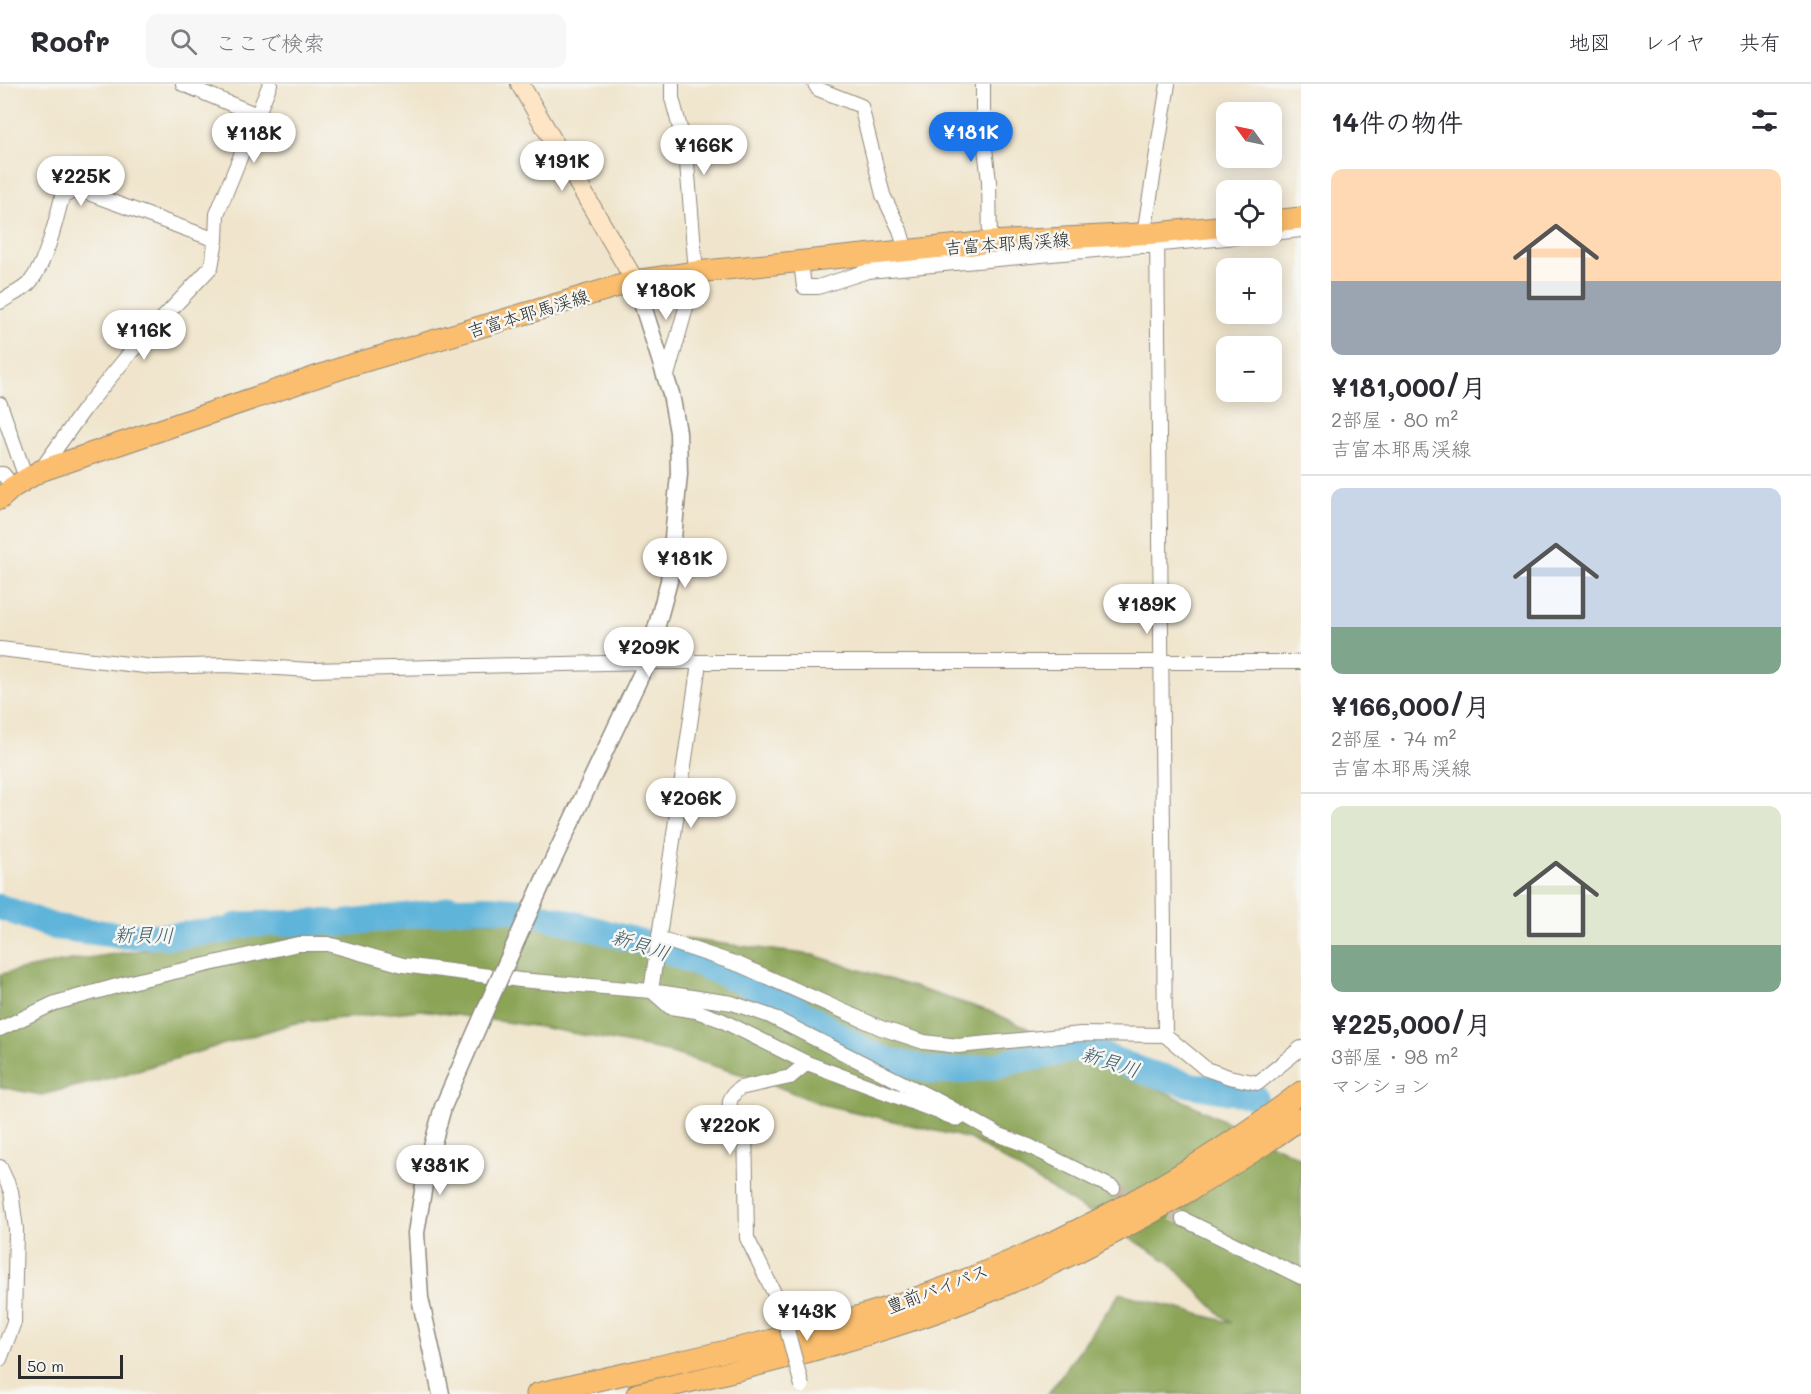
<!DOCTYPE html>
<html lang="ja">
<meta charset="utf-8">
<style>
body{margin:0;font-family:Mali,"Klee One",sans-serif;background:#f7f7f7;color:#2b2b33;height:100vh;display:flex;flex-direction:column;font-size:22px;white-space:nowrap}
*{box-sizing:border-box;margin:0}
p{font-size:20px;color:#7c7c81}
.icon{flex:none;width:33px;height:33px;fill:none;stroke:currentColor;stroke-width:2;stroke-linecap:round;stroke-linejoin:round}
.map{position:relative;flex:1;overflow:hidden}
.side{display:flex;flex-direction:column;background:#fff;width:510px}
.side>*{flex:none}
.needle{width:39px;rotate:303deg}
.fabs{position:absolute;left:1216px;top:18px;display:grid;gap:12px}
.fabs a{display:grid;place-items:center;width:66px;height:66px;border-radius:12px;background:#fff;box-shadow:0 3px 15px #0003;font-size:30px}
.scale{position:absolute;left:18px;bottom:15px;width:105px;box-sizing:border-box;padding-left:6px;border:3px solid #2b2b2b;border-top:0;font-size:16px;line-height:21px;white-space:nowrap;color:#2b2b2b;-webkit-text-stroke:4px #f6f6f2;paint-order:stroke}
.price{position:absolute;translate:-50% -51px;padding:0 14px;border-radius:21px;background:#fff;color:#222;font-size:20px;line-height:39px;filter:drop-shadow(0 2px 3px #0008)}
.price::after{content:'';position:absolute;left:50%;top:36px;width:18px;height:14px;margin-left:-9px;background:inherit;clip-path:polygon(0 0,100% 0,50% 100%)}
.price.selected{background:#1a73e8;color:#fff}
ul{padding:0;list-style:none}
li{display:grid;align-content:center;gap:12px;height:318px;padding:0 30px}
li+li{border-top:2px solid #e1e1e2}
li span{display:grid;place-items:center;height:186px;border-radius:12px;color:#555}
li>.icon{margin-inline-start:auto}
span .icon{width:108px;height:108px;fill:#fffc;stroke-width:1}
li b{font-size:26px}
h2{display:flex;justify-content:space-between;align-items:center;height:72px;padding:0 30px;font-size:26px}
header{display:flex;align-items:center;gap:36px;box-sizing:border-box;height:84px;padding:0 30px;background:#fff;border-bottom:2px solid #e1e1e2}
header strong{font-size:28px}
nav{display:flex;gap:33px;margin-inline-start:auto;font-size:21px}
.search{width:420px;height:54px;background:#f7f7f7;display:flex;align-items:center;gap:15px;box-sizing:border-box;padding:0 21px;border-radius:12px;color:#7c7c81;font-size:22px}
main{display:flex;flex:1;min-height:0}
.map>svg:first-child{display:block}
</style>
<header>
<strong>Roofr</strong>
<div class="search"><svg class="icon" aria-label="search" viewBox="0 0 24 24"><circle cx="10" cy="10" r="6"/><path d="M15 15l6 6"/></svg>ここで検索</div>
<nav><a>地図</a><a>レイヤ</a><a>共有</a></nav>
</header>
<main>
<div class="map">
<svg width="1301" height="1310" viewBox="0 0 1301 1310">
<rect width="100%" height="100%" fill="#f6f6f2"/>
<filter id="ink" filterUnits="userSpaceOnUse"><feTurbulence type="fractalNoise" baseFrequency=".0167" numOctaves="2"/><feDisplacementMap in="SourceGraphic" scale="12" xChannelSelector="R" yChannelSelector="G"/><feConvolveMatrix kernelMatrix="1 2 1 2 8 2 1 2 1" color-interpolation-filters="sRGB"/></filter>
<filter id="wash" filterUnits="userSpaceOnUse"><feTurbulence type="fractalNoise" baseFrequency=".008" numOctaves="4" result="noise"/><feDisplacementMap in="SourceGraphic" scale="24" xChannelSelector="R" yChannelSelector="G"/><feGaussianBlur stdDeviation="1.35" result="paint"/><feColorMatrix in="noise" values="0 0 0 0 0 0 0 0 0 0 0 0 0 0 0 0 0 1.4 0 .05"/><feComposite in="paint" operator="in"/></filter>
<g filter="url(#wash)">
<rect width="100%" height="100%" fill="#f0e5cc"/>
<path fill="#8ba456" stroke="#5b6840" stroke-width="1.5" d="M359 835 546 838 813 871 992 928 1149 1000 1301 1074V1310H1048L1120 1209 1232 1239 1222 1232 1169 1178 970 1055 821 1020 766 998 662 966 540 943 421 926 295 939 118 992 41 1011 0 1003V890L66 877Z"/>
<g fill="none" stroke-linecap="round" stroke-linejoin="round">
<path stroke="#5eb4da" stroke-width="26" d="M0 823 55 843 126 852H172L229 846 236 842 254 840 327 838 337 840 440 828 452 824 459 825 489 824 526 827 649 860 756 903 786 918 862 966 887 976 933 987H955L995 982 1014 976 1044 972 1081 963 1146 988 1191 1001 1254 1012"/>
</g>
</g>
<g filter="url(#ink)">
<g fill="none" stroke-linecap="round" stroke-linejoin="round">
<path stroke="#c9c0ac" stroke-width="14" stroke-dasharray="14 7" stroke-linecap="butt" d="M1113 1104 1183 1135"/>
<g stroke="#8e887c" stroke-width="16">
<path id="minor" d="M183 0 257 31
M815 0 818 5 861 22 883 111 900 146 906 167
M983 0V48L989 97 990 158
M1157 149 1165 951
M1272 149 1301 146
M1144 150 1168 0
M801 178 804 203H818L868 187 1248 152
M0 218C9 212 24 206 31 197 46 178 56 137 62 113L77 105 216 156
M666 295 696 188 686 67 672 14V0
M0 320 26 394
M40 387 85 324 130 269 211 183 216 156 217 130 270 0
M0 390H3L13 403
M0 565 153 583 226 581 311 586 647 578H1301
M659 854 740 881 881 944 924 958 958 962 1081 950 1165 951 1206 985 1229 993 1258 999 1301 964
M651 907 699 579
M653 908 670 923 696 927 721 936 807 979 957 1035
M0 945 55 919 139 896 298 860H328L403 881 520 896 651 907 732 919 770 932 944 1020 996 1049
M989 1047 1029 1062 1113 1104
M0 1083 11 1107 16 1145 14 1238 0 1275
M1183 1135 1301 1193
M781 1223 747 1154 745 1039C730 1028 722 1018 740 1004L790 993 807 979"/>
</g>
<g stroke="#8e887c" stroke-width="19">
<path id="tertiary" d="M546 791 647 578 669 497 679 390 678 348 671 310 635 197
M441 1310 420 1214 416 1149 428 1077 443 1023 488 920"/>
</g>
<g stroke="#8e887c" stroke-width="20">
<path id="secondary" d="M520 0 635 197"/>
</g>
<g stroke="#8e887c" stroke-width="23">
<path id="primary" d="M1272 137 1301 134
M0 415 13 403 40 387 348 282 635 197 696 188 990 158 1157 149 1227 142"/>
</g>
<g stroke="#8e887c" stroke-width="23">
<path id="trunk" d="M537 1310C651 1283 768 1261 880 1226 1027 1180 1179 1102 1301 1008
M637 1310C723 1290 807 1270 891 1243 995 1211 1094 1163 1187 1108 1226 1085 1264 1062 1301 1034"/>
</g>
<use href="#minor" stroke="#fff" stroke-width="14"/>
<use href="#tertiary" stroke="#fff" stroke-width="16"/>
<use href="#secondary" stroke="#fde5c5" stroke-width="18"/>
<use href="#primary" stroke="#fabe6e" stroke-width="21"/>
<use href="#trunk" stroke="#fabe6e" stroke-width="21"/>
<g stroke="#8e887c" stroke-width="16" stroke-linecap="butt">
<path id="minor-bridge" d="M781 1223 802 1302"/>
</g>
<g stroke="#8e887c" stroke-width="19" stroke-linecap="butt">
<path id="tertiary-bridge" d="M488 920 546 791"/>
</g>
<use href="#minor-bridge" stroke="#fff" stroke-width="14"/>
<use href="#tertiary-bridge" stroke="#fff" stroke-width="16"/>
</g>
</g>
<g text-anchor="middle" dominant-baseline="central" stroke-width="5" stroke-linejoin="round" paint-order="stroke">
<g font-size="18" fill="#2b2b2b" stroke="#f6f6f2">
<text transform="translate(1007 159) rotate(-4)">吉富本耶馬渓線</text>
<text transform="translate(528 229) rotate(-17)">吉富本耶馬渓線</text>
<text transform="translate(937 1204) rotate(-21)">豊前バイパス</text>
</g>
<g font-size="20" font-style="italic" fill="#3d5b68" stroke="#f6f6f2">
<text transform="translate(144 850) rotate(1)">新貝川</text>
<text transform="translate(641 860) rotate(18)">新貝川</text>
<text transform="translate(1111 977) rotate(18)">新貝川</text>
</g>
</g>
</svg>
<div class="fabs">
<a><svg class="needle" viewBox="-14 -14 28 28"><path d="M0-13l5 13h-10z" fill="#e53935"/><path d="M0 13l5-13h-10z" fill="#7c7c81"/></svg></a>
<a><svg class="icon" aria-label="locate" viewBox="0 0 24 24"><circle cx="12" cy="12" r="6"/><path d="M12 2v4M12 18v4M2 12h4M18 12h4"/></svg></a>
<a>+</a>
<a>−</a>
</div>
<div class="scale">50 m</div>
<b class="price selected" style="left:971px;top:79px">¥181K</b>
<b class="price" style="left:254px;top:80px">¥118K</b>
<b class="price" style="left:704px;top:92px">¥166K</b>
<b class="price" style="left:562px;top:108px">¥191K</b>
<b class="price" style="left:81px;top:123px">¥225K</b>
<b class="price" style="left:666px;top:237px">¥180K</b>
<b class="price" style="left:144px;top:277px">¥116K</b>
<b class="price" style="left:685px;top:505px">¥181K</b>
<b class="price" style="left:1147px;top:551px">¥189K</b>
<b class="price" style="left:649px;top:594px">¥209K</b>
<b class="price" style="left:691px;top:745px">¥206K</b>
<b class="price" style="left:730px;top:1072px">¥220K</b>
<b class="price" style="left:440px;top:1112px">¥381K</b>
<b class="price" style="left:807px;top:1258px">¥143K</b>
</div>
<section class="side">
<h2>14件の物件<svg class="icon" aria-label="filters" viewBox="0 0 24 24"><path d="M4 7h16M4 17h16"/><circle cx="9" cy="7" r="2"/><circle cx="15" cy="17" r="2"/></svg></h2>
<ul>
<li><span style="background:linear-gradient(#ffd9b3 60%,#9aa5b1 0)"><svg class="icon" aria-label="home" viewBox="0 0 24 24"><path d="M3 11l9-7 9 7M6 9v11h12V9"/></svg></span><div><b>¥181,000/月</b><p>2部屋 · 80 m²</p><p>吉富本耶馬渓線</p></div></li>
<li><span style="background:linear-gradient(#c9d6e8 75%,#7fa58c 0)"><svg class="icon" aria-label="home" viewBox="0 0 24 24"><path d="M3 11l9-7 9 7M6 9v11h12V9"/></svg></span><div><b>¥166,000/月</b><p>2部屋 · 74 m²</p><p>吉富本耶馬渓線</p></div></li>
<li><span style="background:linear-gradient(#dfe7d0 75%,#7fa58c 0)"><svg class="icon" aria-label="home" viewBox="0 0 24 24"><path d="M3 11l9-7 9 7M6 9v11h12V9"/></svg></span><div><b>¥225,000/月</b><p>3部屋 · 98 m²</p><p>マンション</p></div></li>
</ul>
</section>
</main>
